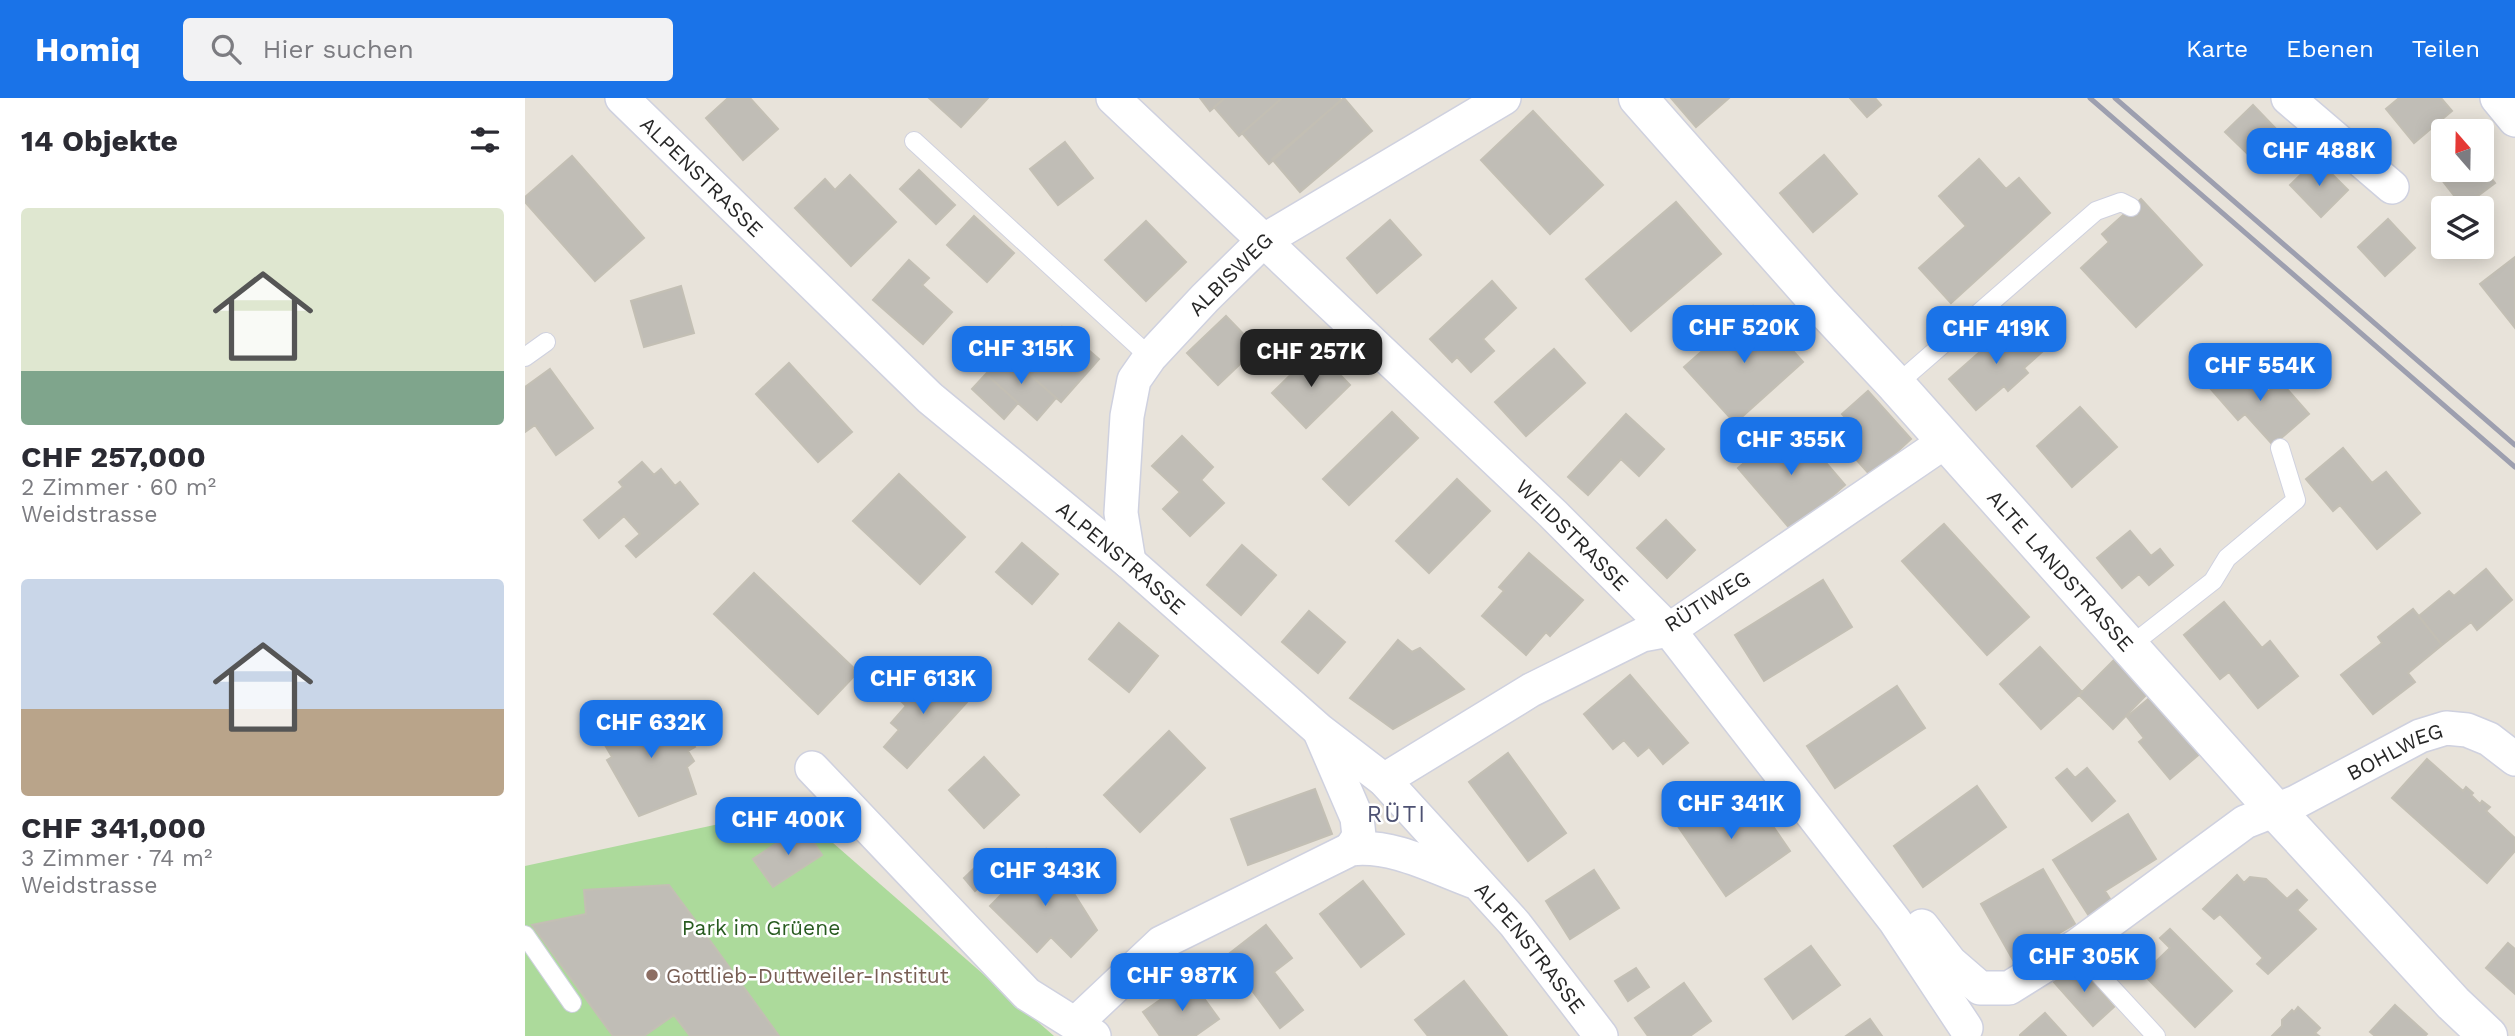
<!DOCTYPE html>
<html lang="de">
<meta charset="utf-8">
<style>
body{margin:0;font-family:"Work Sans",sans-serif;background:#f2f2f3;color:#2b2b33;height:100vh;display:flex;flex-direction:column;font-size:26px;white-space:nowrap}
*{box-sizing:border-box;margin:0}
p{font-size:23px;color:#7c7c81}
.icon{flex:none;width:38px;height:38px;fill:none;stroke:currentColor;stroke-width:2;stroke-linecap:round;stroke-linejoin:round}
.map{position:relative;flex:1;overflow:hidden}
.details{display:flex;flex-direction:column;background:#fff;width:525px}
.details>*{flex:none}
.needle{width:46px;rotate:340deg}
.buttons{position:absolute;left:1906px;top:21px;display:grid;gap:14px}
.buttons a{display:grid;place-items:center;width:63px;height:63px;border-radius:7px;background:#fff;box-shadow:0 4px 18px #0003;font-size:35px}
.price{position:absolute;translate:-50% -60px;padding:0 16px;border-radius:14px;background:#1a73e8;color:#fff;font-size:23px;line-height:46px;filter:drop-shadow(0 2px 4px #0008)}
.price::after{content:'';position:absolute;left:50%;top:42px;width:21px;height:16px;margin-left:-10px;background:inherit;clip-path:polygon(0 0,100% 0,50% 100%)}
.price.current{background:#222;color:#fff}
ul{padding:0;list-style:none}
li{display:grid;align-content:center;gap:14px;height:371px;padding:0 21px}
li span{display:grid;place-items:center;height:217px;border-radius:7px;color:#555}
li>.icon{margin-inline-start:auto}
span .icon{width:126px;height:126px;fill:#fffc;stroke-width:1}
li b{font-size:30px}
h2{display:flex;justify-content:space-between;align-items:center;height:84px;padding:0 21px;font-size:30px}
header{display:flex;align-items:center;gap:42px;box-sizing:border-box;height:98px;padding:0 35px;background:#1a73e8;color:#fff}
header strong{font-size:33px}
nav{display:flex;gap:38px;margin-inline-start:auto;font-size:24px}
.search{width:490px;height:63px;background:#f2f2f3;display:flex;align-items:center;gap:18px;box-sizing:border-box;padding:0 24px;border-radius:7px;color:#7c7c81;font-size:26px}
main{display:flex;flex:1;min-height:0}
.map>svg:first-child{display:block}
</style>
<header>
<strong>Homiq</strong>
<div class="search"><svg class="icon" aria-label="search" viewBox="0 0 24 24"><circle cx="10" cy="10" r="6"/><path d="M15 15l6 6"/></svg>Hier suchen</div>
<nav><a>Karte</a><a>Ebenen</a><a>Teilen</a></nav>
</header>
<main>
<section class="details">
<h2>14 Objekte<svg class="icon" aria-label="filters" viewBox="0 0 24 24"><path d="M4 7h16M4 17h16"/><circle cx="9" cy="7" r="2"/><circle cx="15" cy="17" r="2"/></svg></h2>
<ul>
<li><span style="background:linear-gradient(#dfe7d0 75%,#7fa58c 0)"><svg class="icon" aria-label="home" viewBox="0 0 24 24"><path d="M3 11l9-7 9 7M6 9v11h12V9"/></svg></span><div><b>CHF 257,000</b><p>2 Zimmer · 60 m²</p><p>Weidstrasse</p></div></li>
<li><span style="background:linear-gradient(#c9d6e8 60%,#b9a48a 0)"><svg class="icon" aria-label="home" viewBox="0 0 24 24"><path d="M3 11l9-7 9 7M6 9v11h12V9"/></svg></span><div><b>CHF 341,000</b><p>3 Zimmer · 74 m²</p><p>Weidstrasse</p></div></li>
</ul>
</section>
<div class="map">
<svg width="1990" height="938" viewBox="0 0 1990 938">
<rect width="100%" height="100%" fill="#e8e3da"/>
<path fill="#acda9b" d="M268 710 529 938H0V768Z"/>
<path fill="#c0bdb6" stroke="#c3bfb4" stroke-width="2" d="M203 0H225L253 31 218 62 181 20Z
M404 0H463L436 29Z
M675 0H700L685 13Z
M700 0H757L714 38 689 9Z
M757 0H814L816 2 744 66 717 35Z
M819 0 847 33 775 94 747 61Z
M1146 0H1204L1171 29Z
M1325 0H1350L1356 7 1342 19Z
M1874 0H1916L1927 13 1889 45 1861 11Z
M1728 7 1755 35 1728 61 1700 34Z
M1008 13 1078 87 1025 136 956 62Z
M540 44 568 80 533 107 505 71Z
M1299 57 1332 96 1288 134 1255 95Z
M47 58 119 140 70 183 0 104V99Z
M1454 61 1481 91 1494 80 1525 115 1426 205 1394 170 1441 128 1414 98Z
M1792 61 1823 92 1796 119 1765 87Z
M1956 67 1970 85 1938 109 1913 77 1920 72H1956Z
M394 72 430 107 411 126 375 91Z
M325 77 371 124 326 168 270 110 300 81 310 92Z
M1616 101 1677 167 1611 229 1556 170 1584 144 1577 136Z
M1151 104 1196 156 1106 233 1061 181Z
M449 118 489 155 462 184 422 147Z
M1863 121 1890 150 1860 178 1833 149Z
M865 122 896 157 852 195 822 160Z
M621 123 661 164 621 203 580 162Z
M1990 159V230L1955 186Z
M384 162 404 180 397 187 427 214 398 246 348 202Z
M967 183 991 210 958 241 969 253 946 274 932 259 927 264 905 241Z
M156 188 169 235 119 249 106 203Z
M1228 208 1278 264 1210 325 1159 269Z
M701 218 732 250 693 287 662 255Z
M1490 223 1517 254 1499 270 1503 275 1483 293 1479 288 1451 312 1424 281Z
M537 229 574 261 536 304 499 272Z
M1029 251 1060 285 1001 338 970 304Z
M791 252 825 287 781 330 747 295Z
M480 254 531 300 512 322 461 276Z
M1716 263 1743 294 1755 283 1784 316 1748 347 1720 316 1713 322 1685 290Z
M264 265 327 334 293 364 231 296Z
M25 271 68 330 31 357 10 327 0 334V289Z
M461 276 493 305 479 321 447 291Z
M1343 293 1386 341 1346 378 1313 341 1328 328 1317 316Z
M1555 309 1592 349 1547 389 1512 348Z
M867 314 893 340 824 407 798 381Z
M1101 316 1139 351 1114 378 1096 361 1063 397 1043 379Z
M1266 324 1320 387 1267 433 1213 370Z
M657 338 688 369 676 382 699 405 665 438 638 411 655 394 627 368Z
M1818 350 1847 385 1861 374 1895 415 1852 451 1815 407 1808 413 1781 381Z
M117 364 129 377 136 371 150 388 155 384 173 406 111 459 101 448 115 436 99 418 74 440 59 422 98 389 94 384Z
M374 376 440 439 395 486 328 423Z
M932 381 965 413 904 475 871 443Z
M1141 422 1170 452 1142 480 1112 450Z
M1419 426 1504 519 1462 557 1377 463Z
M1605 433 1626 458 1635 451 1648 467 1624 487 1614 476 1597 490 1572 460Z
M497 445 533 476 507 506 471 474Z
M717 447 751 477 716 517 682 487Z
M1004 455 1058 502 1025 538 1021 534 1001 557 957 518 979 493 974 489Z
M1961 471 1987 502 1952 532 1946 524 1917 547 1894 518 1924 493 1929 498Z
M229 475 333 574 293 616 189 516Z
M1298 482 1327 529 1239 583 1210 537Z
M1699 504 1737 550 1745 543 1773 578 1733 610 1704 574 1695 581 1659 537Z
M1888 511 1917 547 1883 575 1890 584 1848 616 1816 577 1857 545 1853 539Z
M784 513 820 544 793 575 757 544Z
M594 525 633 558 604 594 564 561Z
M873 542 887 554 895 550 939 591 868 631 825 600Z
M1515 549 1557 594 1516 631 1475 586Z
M1591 560 1625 593 1588 631 1554 597Z
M402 568 442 604 382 670 359 649 374 632 366 625 381 608 373 600Z
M1105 577 1163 645 1138 666 1124 649 1113 658 1099 642 1088 651 1059 616Z
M1372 588 1400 630 1310 690 1282 648Z
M1628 597 1677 654 1645 681 1614 644 1619 640 1602 619Z
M145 609 170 649 163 653 169 663 162 669 171 696 114 718 82 662 87 659 74 637 115 615 121 624Z
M644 633 680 670 615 734 579 697Z
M983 655 1041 735 1003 763 944 684Z
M459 659 494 697 459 730 424 692Z
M1902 661 1938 693 1941 689 1948 695 1946 697 1955 706 1957 703 1965 709 1961 713 1990 740V753L1962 785 1867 700Z
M1562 670 1590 703 1567 723 1531 680 1542 671 1550 680Z
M1452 688 1481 729 1398 789 1369 748Z
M1201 689 1228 727 1241 718 1265 753 1201 798 1150 724Z
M790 691 807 736 723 767 706 721Z
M1603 716 1631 761 1580 793 1594 815 1571 829 1528 762Z
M278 728 297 757 248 789 228 761Z
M521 751 572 832 546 859 526 839 512 854 465 808Z
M461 759 473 771 450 793 439 780Z
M1518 771 1550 826 1488 862 1456 806Z
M1069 772 1094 810 1045 841 1021 803Z
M1712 777 1719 785 1725 779 1741 781 1762 801 1772 792 1782 802 1772 812 1791 831 1743 876 1732 866 1738 860 1696 817 1695 816 1689 821 1678 811Z
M838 783 879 836 836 869 795 816Z
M144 787 181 837 254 938H165L149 917 119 938H88L7 827 61 816 59 792Z
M741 827 767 860 749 874 778 912 755 930 717 879 698 894 682 873Z
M1645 831 1707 893 1670 929 1618 876 1645 850 1635 840Z
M1983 845 1990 851V896L1961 870Z
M1286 848 1315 887 1268 921 1240 881Z
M1550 864 1589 909 1568 928 1528 883Z
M1111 870 1124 889 1103 903 1090 883Z
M665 881 694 921 670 938H635L618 914Z
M939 883 982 938H903L890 922Z
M1159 885 1186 923 1165 938H1123L1110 920Z
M1870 907 1902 936 1900 938H1850L1845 934Z
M1773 909 1795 930 1790 935 1794 938H1747L1757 928V922L1767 912 1769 914Z
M1520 915 1541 938H1495V937Z
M1345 921 1357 938H1321Z"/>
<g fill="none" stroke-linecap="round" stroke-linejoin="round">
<g stroke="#cfd1df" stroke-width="20">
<path id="lane" d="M389 43 625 259
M0 259 21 244
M1371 287 1571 113 1596 104 1606 109
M1605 548 1688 483 1702 460 1771 402 1755 350
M0 837 47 905
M1553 847 1571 873 1631 938"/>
</g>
<g stroke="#cfd1df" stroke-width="36">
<g id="street">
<path id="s1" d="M97 0 405 300 604 464 794 632 859 682 990 826 1076 938"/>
<path id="s2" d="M588 0 1028 416 1144 532 1370 823 1441 930"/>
<path d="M1763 0 1867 89"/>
<path d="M1972 0 1990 22"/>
<path id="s3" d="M604 464 596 415 602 318 609 282 625 259 680 200 738 143 979 0"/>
<path d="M795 634 832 720 834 738 826 751"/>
<path d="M287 670 502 896 569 938"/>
<path d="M859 682 1006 592 1117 537 1144 532 1421 343"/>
<path id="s4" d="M1397 828 1425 864 1455 890H1484L1553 847 1720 724 1771 704 1895 638 1921 630 1942 632 1964 641 1990 661"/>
<path d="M551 925 636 845 826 751C867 746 909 769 947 783"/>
</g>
</g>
<g stroke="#cfd1df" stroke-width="41">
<g id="secondary">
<path id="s5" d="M1113 0 1296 207 1371 287 1750 712 1928 905 1963 938"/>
</g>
</g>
<use href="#lane" stroke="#fff" stroke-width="18"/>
<use href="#street" stroke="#fff" stroke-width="33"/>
<use href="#secondary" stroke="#fff" stroke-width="38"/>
<path stroke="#9d9faf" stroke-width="5" d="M1565 0 1990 369
M1590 0 1990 347"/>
</g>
<circle fill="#8d6e63" stroke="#fff" stroke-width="2.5" cx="127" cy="877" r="7"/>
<g text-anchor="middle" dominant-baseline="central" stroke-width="5" stroke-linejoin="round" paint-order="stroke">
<g font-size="21" fill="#272727" stroke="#fff">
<text stroke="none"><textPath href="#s1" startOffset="112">ALPENSTRASSE</textPath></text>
<text stroke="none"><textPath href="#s3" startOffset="327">ALBISWEG</textPath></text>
<text stroke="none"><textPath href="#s2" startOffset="634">WEIDSTRASSE</textPath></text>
<text stroke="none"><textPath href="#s1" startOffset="679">ALPENSTRASSE</textPath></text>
<text stroke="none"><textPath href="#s5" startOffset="634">ALTE LANDSTRASSE</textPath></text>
<text transform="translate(1182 503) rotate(-32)">RÜTIWEG</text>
<text stroke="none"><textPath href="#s4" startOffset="569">BOHLWEG</textPath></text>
<text stroke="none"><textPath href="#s1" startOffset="1246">ALPENSTRASSE</textPath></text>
</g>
<g font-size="21" fill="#285b20" stroke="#fff">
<text x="236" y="829">Park im Grüene</text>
</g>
<g font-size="21" fill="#785e54" stroke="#fff" text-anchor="start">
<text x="141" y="877">Gottlieb-Duttweiler-Institut</text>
</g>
<g font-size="23" letter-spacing="2" fill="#4d5172" stroke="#fff">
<text x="872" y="716">RÜTI</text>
</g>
</g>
</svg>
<div class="buttons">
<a><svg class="needle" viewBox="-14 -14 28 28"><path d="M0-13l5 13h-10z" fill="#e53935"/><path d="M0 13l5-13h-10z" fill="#7c7c81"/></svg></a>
<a><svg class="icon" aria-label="layers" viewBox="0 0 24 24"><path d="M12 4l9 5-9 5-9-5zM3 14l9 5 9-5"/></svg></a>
</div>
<b class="price" style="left:1794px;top:90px">CHF 488K</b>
<b class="price" style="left:1219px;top:267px">CHF 520K</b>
<b class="price" style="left:1471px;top:268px">CHF 419K</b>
<b class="price" style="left:496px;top:288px">CHF 315K</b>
<b class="price current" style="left:786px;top:291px">CHF 257K</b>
<b class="price" style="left:1735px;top:305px">CHF 554K</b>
<b class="price" style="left:1266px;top:379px">CHF 355K</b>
<b class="price" style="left:398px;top:618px">CHF 613K</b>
<b class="price" style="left:126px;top:662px">CHF 632K</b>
<b class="price" style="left:1206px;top:743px">CHF 341K</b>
<b class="price" style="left:263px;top:759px">CHF 400K</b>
<b class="price" style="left:520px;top:810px">CHF 343K</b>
<b class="price" style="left:1559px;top:896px">CHF 305K</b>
<b class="price" style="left:657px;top:915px">CHF 987K</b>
</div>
</main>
